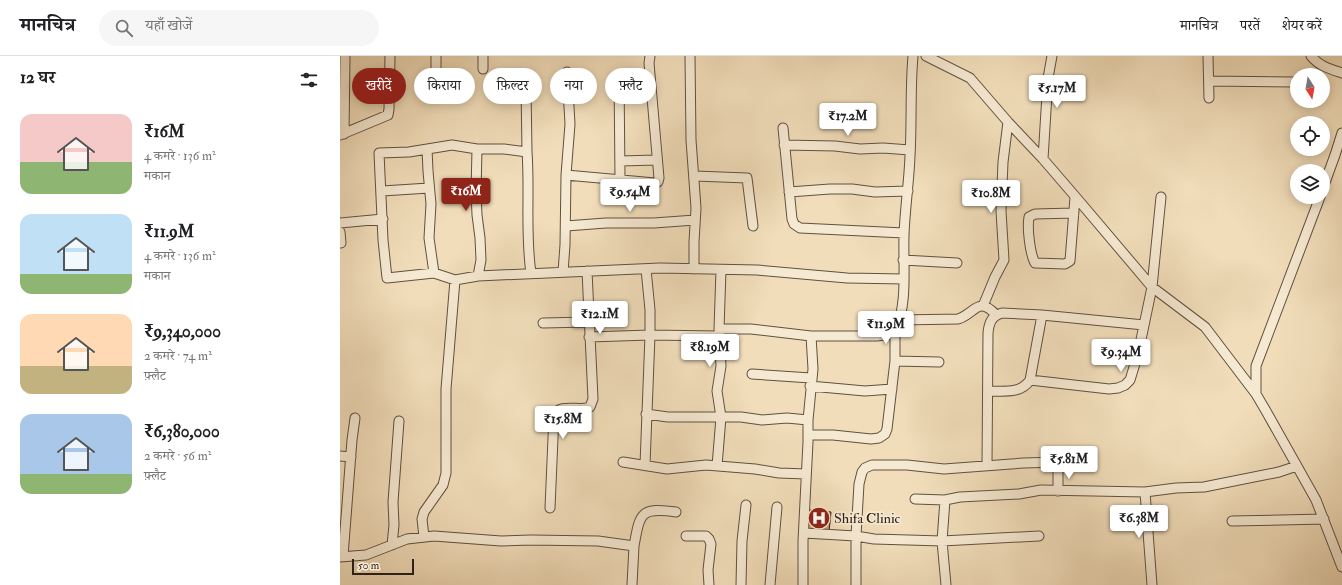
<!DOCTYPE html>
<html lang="hi">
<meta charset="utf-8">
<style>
body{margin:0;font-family:"IM FELL Double Pica","Noto Serif Devanagari",serif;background:#f6f6f6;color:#202124;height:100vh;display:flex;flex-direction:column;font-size:15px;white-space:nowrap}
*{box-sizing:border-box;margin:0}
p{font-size:13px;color:#757577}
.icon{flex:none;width:22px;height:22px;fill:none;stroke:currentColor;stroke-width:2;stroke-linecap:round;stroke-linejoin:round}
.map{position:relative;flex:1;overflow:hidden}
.drawer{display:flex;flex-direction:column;background:#fff;width:340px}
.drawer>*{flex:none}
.banner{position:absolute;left:12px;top:12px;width:380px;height:36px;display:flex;gap:8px}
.needle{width:26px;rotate:169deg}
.controls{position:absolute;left:950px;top:12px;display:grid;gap:8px}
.controls a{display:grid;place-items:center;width:40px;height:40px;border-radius:50%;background:#fff;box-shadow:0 2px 10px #0003;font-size:20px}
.scale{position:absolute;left:12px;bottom:10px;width:62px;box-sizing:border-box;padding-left:4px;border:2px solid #302218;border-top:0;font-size:11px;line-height:14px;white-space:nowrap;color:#302218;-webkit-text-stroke:3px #f6e9d2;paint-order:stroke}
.price{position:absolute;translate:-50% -34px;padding:0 9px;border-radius:4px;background:#fff;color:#222;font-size:13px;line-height:26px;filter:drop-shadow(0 1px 2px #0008)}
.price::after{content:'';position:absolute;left:50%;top:24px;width:12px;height:9px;margin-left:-6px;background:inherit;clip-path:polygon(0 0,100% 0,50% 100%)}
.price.current{background:#8f2418;color:#fff}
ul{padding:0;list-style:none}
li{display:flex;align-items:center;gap:12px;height:100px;padding:0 20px}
li span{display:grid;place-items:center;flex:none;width:112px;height:80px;border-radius:12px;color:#555}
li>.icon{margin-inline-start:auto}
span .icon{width:48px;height:48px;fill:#fffc;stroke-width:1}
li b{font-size:17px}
h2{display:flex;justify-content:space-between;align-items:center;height:48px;padding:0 20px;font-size:17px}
.tag{padding:0 14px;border-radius:18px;background:#fff;box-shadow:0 2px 10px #0003;font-size:14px;line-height:36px}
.tag.current{background:#8f2418;color:#fff}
header{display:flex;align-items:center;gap:24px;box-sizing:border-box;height:56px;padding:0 20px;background:#fff;border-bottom:1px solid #e0e0e0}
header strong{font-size:19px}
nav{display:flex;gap:22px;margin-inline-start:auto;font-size:14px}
.search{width:280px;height:36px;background:#f6f6f6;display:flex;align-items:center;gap:10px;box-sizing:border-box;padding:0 14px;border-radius:22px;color:#757577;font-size:15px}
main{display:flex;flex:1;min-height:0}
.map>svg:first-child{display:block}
</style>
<header>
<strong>मानचित्र</strong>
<div class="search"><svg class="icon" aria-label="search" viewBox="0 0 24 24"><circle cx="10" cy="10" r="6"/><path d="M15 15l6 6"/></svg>यहाँ खोजें</div>
<nav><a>मानचित्र</a><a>परतें</a><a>शेयर करें</a></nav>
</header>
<main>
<section class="drawer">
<h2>12 घर<svg class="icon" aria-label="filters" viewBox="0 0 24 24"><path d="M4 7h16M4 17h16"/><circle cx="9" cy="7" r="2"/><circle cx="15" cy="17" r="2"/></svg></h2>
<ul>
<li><span style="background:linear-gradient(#f6c9c9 60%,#8fb573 0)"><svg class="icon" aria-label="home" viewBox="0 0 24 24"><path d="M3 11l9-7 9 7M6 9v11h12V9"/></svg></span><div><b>₹16M</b><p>4 कमरे · 136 m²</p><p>मकान</p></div></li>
<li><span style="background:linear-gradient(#bfe0f5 75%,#8fb573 0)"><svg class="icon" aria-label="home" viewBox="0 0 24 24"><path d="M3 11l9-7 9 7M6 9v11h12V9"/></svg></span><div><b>₹11.9M</b><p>4 कमरे · 136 m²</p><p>मकान</p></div></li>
<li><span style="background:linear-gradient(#ffd9b3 65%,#c2b280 0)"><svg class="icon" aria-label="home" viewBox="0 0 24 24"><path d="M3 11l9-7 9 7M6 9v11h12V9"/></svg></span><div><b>₹9,340,000</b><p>2 कमरे · 74 m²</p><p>फ़्लैट</p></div></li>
<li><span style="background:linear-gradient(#a9c7e8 75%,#8fb573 0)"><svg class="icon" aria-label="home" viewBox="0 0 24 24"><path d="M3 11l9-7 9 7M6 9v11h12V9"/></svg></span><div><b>₹6,380,000</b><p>2 कमरे · 56 m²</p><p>फ़्लैट</p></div></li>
</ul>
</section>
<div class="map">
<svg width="1002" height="529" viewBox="0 0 1002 529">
<rect width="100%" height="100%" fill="#f1ddba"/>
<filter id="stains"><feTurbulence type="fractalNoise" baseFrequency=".005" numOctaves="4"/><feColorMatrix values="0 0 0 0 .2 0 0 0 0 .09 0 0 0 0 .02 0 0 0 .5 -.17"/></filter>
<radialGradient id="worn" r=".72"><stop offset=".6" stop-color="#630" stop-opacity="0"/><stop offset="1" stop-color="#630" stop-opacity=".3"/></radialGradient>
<path fill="#d29374" stroke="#302218" d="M470 454 491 456 489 476 468 475Z"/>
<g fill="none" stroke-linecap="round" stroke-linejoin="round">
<g stroke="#605140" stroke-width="11">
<path id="minor" d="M143 0V13
M350 0 351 84 356 152 354 186V213
M586 0 630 22 668 66 703 103 740 146 812 231 865 271 916 338 926 355 976 444 1002 511
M868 0 869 42
M971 0C979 10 990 13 1002 17
M279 20 280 123
M869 25 954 26
M186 32 187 96
M96 40V0
M443 72 452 163 454 168 460 172 564 177
M4 78 5 0
M0 79 48 59 49 53 50 0
M444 89 495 90 520 93 543 92 570 94
M87 93 88 115 91 148 89 182 94 217
M137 93 136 136 137 159 140 182 141 204 138 220
M703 103 708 22 712 0
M280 105 317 104
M226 119 315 127 318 126 319 122 309 7 310 0
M355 120 407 122 413 170
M983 132 995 99 1002 77
M42 135 89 132
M449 136 490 133H512L535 136 568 135
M734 157 695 158 689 161C687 172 690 198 695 207L725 208 730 205 735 141
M0 167 43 163
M226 170 266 167H314L355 164
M0 176 1 187H0
M563 204 617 207
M223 216 225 189 226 119 230 68 227 16
M191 217C185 177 190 136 187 96L164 93H137L112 89 69 96 39 97 43 184 47 222 94 217 115 224 138 220 320 212 417 214 507 222 564 223
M643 250 655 221 664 204 661 155 663 106 668 66
M560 264 618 263C635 258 638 239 656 259
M203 267 249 266
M379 273H411L471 280
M249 281 310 279V254L306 213
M555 305 599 306
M412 318 471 322
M690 324 769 333 778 332 785 329 790 324 798 298 812 231 821 141
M470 330 525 335 552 333
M648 335C664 335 681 338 690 324L702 259
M916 338V310L980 141
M306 358 328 361H401L422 364 447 362 468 364
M468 379H493L531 383 539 382 545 378 547 373 555 305V277
M0 400 11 401
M283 406 327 413 366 409 415 413 439 417 466 418
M305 409 310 279 379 280
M647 409 648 277C649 266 652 260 662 257L702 259 804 269
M377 410 381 361 377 335 381 310 379 273 381 214
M805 436 812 529
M575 443 605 444
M210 452 214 359C219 348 237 354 247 352L250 351 253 343 247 215
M892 465 984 463
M464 477 516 480 534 483 602 485 699 480
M346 480H366L369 483 371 488 368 514 369 529
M84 481 82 463 84 456 103 429 106 417V333L115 224
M52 489 54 469 53 446 59 365
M3 500 12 384 15 362
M0 501 26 499 67 483 94 480 161 485 191 484 258 485 294 490C300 457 300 451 336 456
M292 529 294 490
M401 529 402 485 406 449
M430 529 437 451
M463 529V485L468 386V364L473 313 471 280H537L555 277C568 247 563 211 564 179 565 152 569 126 570 100 572 67 570 33 573 0
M516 529V480L519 428 522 416 525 412 532 409H567L604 413 684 407 718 406V435
M606 529 602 485 605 444 620 441 679 438 701 434 805 436 836 432 864 431 939 416 957 410"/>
</g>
<use href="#minor" stroke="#f6e9d2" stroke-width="9"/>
</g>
<defs>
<g id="hospital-disc" transform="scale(1.15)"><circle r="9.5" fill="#8f2418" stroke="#f6e9d2"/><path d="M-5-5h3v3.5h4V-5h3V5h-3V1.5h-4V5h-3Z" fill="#fff"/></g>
</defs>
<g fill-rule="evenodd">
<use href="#hospital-disc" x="479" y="462"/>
</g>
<g text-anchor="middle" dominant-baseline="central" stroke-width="3.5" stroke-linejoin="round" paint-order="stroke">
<g font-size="14" fill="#302218" stroke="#f6e9d2" text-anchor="start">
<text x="494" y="462">Shifa Clinic</text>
</g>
</g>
<rect width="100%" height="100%" filter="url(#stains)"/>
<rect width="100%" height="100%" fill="url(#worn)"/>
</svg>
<div class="controls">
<a><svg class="needle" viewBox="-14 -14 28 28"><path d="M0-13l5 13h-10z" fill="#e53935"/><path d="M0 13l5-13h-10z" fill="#757577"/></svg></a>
<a><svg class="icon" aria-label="locate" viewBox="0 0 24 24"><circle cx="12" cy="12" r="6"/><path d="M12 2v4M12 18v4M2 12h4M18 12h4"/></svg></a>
<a><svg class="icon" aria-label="layers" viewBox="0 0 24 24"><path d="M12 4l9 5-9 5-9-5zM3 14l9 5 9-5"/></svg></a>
</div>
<div class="scale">50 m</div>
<b class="price" style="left:717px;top:53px">₹5.17M</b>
<b class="price" style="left:508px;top:81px">₹17.2M</b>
<b class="price current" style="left:126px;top:156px">₹16M</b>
<b class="price" style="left:290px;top:157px">₹9.54M</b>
<b class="price" style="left:651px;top:158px">₹10.8M</b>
<b class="price" style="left:260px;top:279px">₹12.1M</b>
<b class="price" style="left:546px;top:289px">₹11.9M</b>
<b class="price" style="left:370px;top:312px">₹8.19M</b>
<b class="price" style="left:781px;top:317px">₹9.34M</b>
<b class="price" style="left:223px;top:384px">₹15.8M</b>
<b class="price" style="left:729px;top:424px">₹5.81M</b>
<b class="price" style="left:799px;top:483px">₹6.38M</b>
<div class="banner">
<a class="tag current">खरीदें</a>
<a class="tag">किराया</a>
<a class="tag">फ़िल्टर</a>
<a class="tag">नया</a>
<a class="tag">फ़्लैट</a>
</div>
</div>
</main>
